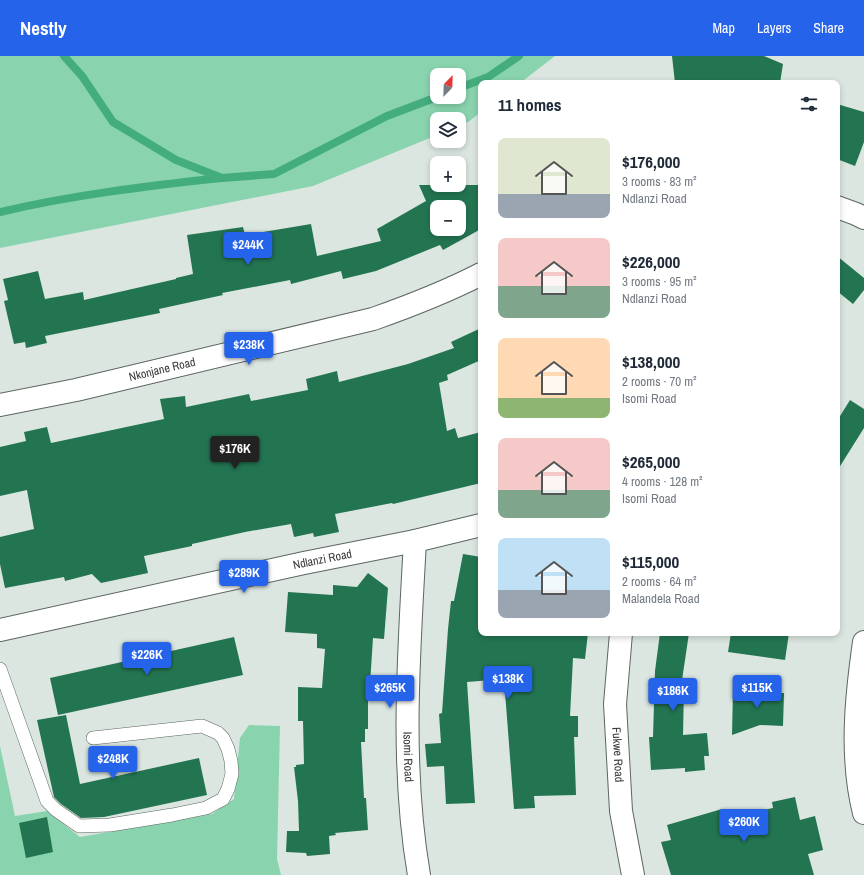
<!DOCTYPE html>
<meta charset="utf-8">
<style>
body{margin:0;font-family:"Archivo Narrow",sans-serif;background:#f2f2f3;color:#1f2937;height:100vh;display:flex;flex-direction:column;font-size:15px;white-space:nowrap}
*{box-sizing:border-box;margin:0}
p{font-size:13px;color:#747a83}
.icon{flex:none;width:22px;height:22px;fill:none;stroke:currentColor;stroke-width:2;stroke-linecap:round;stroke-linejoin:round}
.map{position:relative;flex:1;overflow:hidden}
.sheet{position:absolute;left:478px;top:24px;width:362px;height:556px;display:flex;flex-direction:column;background:#fff;border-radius:8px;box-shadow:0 2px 6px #0003}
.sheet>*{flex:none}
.needle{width:26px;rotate:23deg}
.fabs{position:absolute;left:430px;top:12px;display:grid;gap:8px}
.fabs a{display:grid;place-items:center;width:36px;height:36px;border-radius:8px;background:#fff;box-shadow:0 2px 6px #0003;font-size:20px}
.price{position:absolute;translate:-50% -34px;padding:0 9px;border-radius:4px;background:#2563eb;color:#fff;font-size:13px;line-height:26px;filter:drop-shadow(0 1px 2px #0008)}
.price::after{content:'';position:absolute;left:50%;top:24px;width:12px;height:9px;margin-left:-6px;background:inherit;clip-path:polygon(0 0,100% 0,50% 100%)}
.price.current{background:#222;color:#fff}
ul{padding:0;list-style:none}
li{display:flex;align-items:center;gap:12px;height:100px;padding:0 20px}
li span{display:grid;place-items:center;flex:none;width:112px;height:80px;border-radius:8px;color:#555}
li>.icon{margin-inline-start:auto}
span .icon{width:48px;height:48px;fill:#fffc;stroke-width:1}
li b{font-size:17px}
h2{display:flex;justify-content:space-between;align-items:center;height:48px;padding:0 20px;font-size:17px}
header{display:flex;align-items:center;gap:24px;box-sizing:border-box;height:56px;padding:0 20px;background:#2563eb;color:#fff}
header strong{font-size:19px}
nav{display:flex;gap:22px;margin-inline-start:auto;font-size:14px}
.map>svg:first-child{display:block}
</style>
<header>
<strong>Nestly</strong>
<nav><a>Map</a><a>Layers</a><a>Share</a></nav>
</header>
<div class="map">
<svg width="864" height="819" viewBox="0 0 864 819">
<rect width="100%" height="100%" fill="#dbe6e0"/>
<path fill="#89d4ae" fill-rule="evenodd" d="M0 0H555L520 27H481V56L468 66 459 70V63H437V79L313 130 0 192ZM437 19H459V41H437Z
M249 669 280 670 277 803 281 819H0V690L15 760 47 755 80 781 212 758 234 743 240 682Z"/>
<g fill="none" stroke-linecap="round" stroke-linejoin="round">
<path stroke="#44ad7e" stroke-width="8" d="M64 0 82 20 113 66 176 104 222 122 274 118 387 60 437 41
M459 32 488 21 519 0
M0 156C72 139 147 130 221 122"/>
</g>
<path fill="#237552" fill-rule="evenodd" d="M672 0H764L783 8 780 27H675Z
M837 48 864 56V86L855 110 837 103Z
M419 129H481V173L443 194 440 189 376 215 343 223 341 215 291 228 290 224 222 237 223 239 159 253 160 257 45 280 47 287 26 292 25 286 14 288 4 245 8 244 3 223 38 215 45 243 83 236 84 244 176 223V222L193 218 187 179 243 171 245 179 311 168 317 200 381 185 377 173 426 145ZM437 151H459V173H437Z
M837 200 864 222V234L853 248 837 235Z
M481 272V304L447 319 448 324 439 327 447 375 455 372 458 382 481 376V427L393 448 392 447 335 458 339 476 314 481 313 477 294 481 291 468 245 476 192 488V490L144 500 148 517 101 527 92 518 65 525 64 521 5 532 0 508V481L34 473 27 434 0 440V391L26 385 24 376 47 371 51 387 164 363 160 343 185 340 186 351 249 338 251 345 308 334 306 323 337 315 339 326 408 308 454 292 451 286Z
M850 344 864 353V372L837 415V365Z
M463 498 481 501V577H588L585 603 573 602 570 660H578V681H574L576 739 534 740 535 752 514 753 504 623 467 626 475 747 446 748 444 710 427 711 425 688 441 687 439 658 442 657 448 573 451 545H454Z
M368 517 388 532 384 583 373 582 370 628H368V673H365V686H361L364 742H366L368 774 335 777 336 779 329 780 330 798 307 800 306 797 286 796 287 775H299L298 745 294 711H296V709L304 708 303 665H298V631L322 632 325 593 317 592V578L285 576 288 536 333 539V529L357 531Z
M660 577H689L681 631H684L683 679 707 677 709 700H704L705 714 685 716V712L651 714 649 681H653L655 615Z
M731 577H789L785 604 728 596Z
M234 581 243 619 58 659 50 622Z
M733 633 781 634 780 637H784L783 670 760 669 732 679Z
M66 659 80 728 199 702 207 739 104 761 81 762 61 748 54 741 37 664Z
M795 741 800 764 815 760 823 794 808 798 814 819H671L661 786 671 784 667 769 722 753 725 762 773 752 772 746Z
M47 761 53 796 26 802 19 767Z"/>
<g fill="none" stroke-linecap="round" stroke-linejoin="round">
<g stroke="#5d6661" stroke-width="14">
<path id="service" d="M0 613 47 745 56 754 79 770 110 769 172 759 206 752 223 743 228 733 232 718 231 705 228 693 223 682 218 677 202 670 93 682"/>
</g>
<g stroke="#5d6661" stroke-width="24">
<g id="minor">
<path d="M837 151 856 158 864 162"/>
<path id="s1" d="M0 349 76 334 373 263C410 250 446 236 481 218"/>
<path id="s2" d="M415 485C409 596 400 709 419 819"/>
<path id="s3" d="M0 574 304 507 415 485 481 469"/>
<path id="s4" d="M621 577 615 648 621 755 633 819"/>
</g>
</g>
<g stroke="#5d6661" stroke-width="24">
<path id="secondary" d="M864 586C856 642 850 701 864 757"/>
</g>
<use href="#service" stroke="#fff" stroke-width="13"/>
<use href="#minor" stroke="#fff" stroke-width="22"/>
<use href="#secondary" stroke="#fff" stroke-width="22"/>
</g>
<g text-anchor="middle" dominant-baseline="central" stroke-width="4" stroke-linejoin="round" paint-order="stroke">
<g font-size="12" fill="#353937" stroke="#dbe6e0">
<text stroke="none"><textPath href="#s1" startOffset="166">Nkonjane Road</textPath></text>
<text stroke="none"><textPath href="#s3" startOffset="330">Ndlanzi Road</textPath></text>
<text stroke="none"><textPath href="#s4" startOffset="122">Fukwe Road</textPath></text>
<text stroke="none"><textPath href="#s2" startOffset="216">Isomi Road</textPath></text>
</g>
</g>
</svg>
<div class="fabs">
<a><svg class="needle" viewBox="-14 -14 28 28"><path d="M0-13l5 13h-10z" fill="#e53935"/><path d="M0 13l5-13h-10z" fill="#747a83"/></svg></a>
<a><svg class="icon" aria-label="layers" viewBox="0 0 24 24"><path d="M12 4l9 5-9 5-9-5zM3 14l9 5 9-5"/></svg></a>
<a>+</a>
<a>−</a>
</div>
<b class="price" style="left:248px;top:210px">$244K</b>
<b class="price" style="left:249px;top:310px">$238K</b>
<b class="price current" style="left:235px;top:414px">$176K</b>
<b class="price" style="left:244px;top:538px">$289K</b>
<b class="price" style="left:147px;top:620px">$226K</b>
<b class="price" style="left:508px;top:644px">$138K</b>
<b class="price" style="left:390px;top:653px">$265K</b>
<b class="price" style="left:757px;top:653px">$115K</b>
<b class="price" style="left:673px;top:656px">$186K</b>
<b class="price" style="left:113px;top:724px">$248K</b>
<b class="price" style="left:744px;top:787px">$260K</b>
<section class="sheet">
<h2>11 homes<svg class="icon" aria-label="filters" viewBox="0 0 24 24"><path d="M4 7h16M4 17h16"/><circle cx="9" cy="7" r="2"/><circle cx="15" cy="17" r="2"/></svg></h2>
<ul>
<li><span style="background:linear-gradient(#dfe7d0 70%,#9aa5b1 0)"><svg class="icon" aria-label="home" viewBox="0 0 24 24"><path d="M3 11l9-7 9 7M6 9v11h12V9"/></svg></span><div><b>$176,000</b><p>3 rooms · 83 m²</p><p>Ndlanzi Road</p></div></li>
<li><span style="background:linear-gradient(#f6c9c9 60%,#7fa58c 0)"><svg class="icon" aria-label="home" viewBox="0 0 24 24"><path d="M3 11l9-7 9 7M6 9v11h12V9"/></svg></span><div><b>$226,000</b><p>3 rooms · 95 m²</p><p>Ndlanzi Road</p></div></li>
<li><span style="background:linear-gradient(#ffd9b3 75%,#8fb573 0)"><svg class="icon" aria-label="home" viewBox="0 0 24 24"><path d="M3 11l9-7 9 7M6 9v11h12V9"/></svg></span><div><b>$138,000</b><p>2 rooms · 70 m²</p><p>Isomi Road</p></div></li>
<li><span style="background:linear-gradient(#f6c9c9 65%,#7fa58c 0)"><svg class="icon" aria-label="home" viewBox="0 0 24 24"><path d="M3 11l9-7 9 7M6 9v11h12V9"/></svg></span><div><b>$265,000</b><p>4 rooms · 128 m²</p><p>Isomi Road</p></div></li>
<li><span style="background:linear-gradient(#bfe0f5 65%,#9aa5b1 0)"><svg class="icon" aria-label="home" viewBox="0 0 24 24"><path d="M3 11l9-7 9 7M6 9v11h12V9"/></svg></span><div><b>$115,000</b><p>2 rooms · 64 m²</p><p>Malandela Road</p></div></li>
</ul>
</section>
</div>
